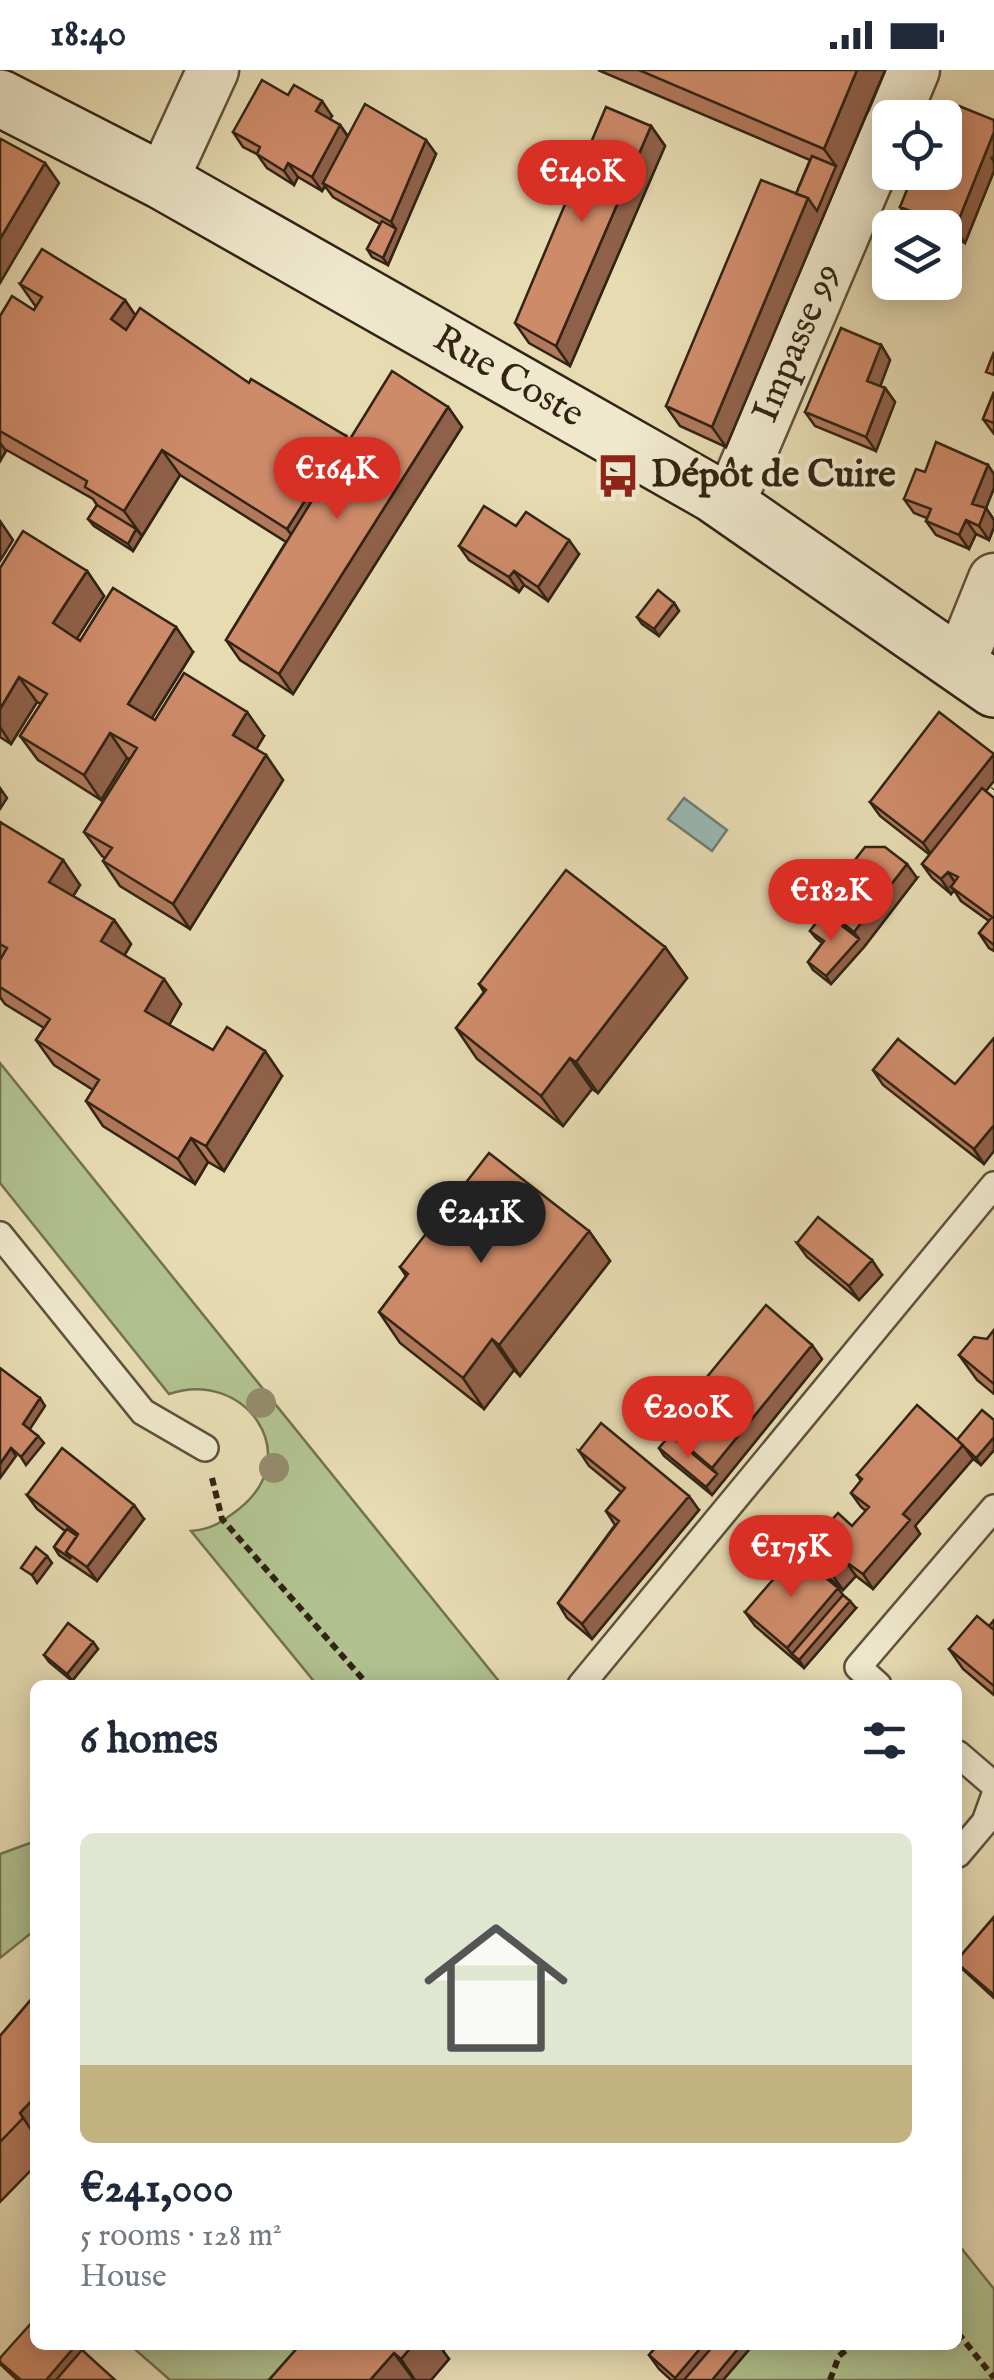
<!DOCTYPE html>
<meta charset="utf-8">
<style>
body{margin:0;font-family:"IM FELL English",serif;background:#f2f2f3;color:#1f2937;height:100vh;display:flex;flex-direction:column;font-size:38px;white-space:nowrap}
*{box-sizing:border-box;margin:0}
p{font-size:32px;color:#747a83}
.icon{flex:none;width:55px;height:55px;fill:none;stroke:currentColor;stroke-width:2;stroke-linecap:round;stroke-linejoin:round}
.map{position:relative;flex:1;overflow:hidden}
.details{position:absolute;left:30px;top:1610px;width:932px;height:670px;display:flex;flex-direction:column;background:#fff;border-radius:15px;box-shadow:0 5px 25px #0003}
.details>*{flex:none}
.tools{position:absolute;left:872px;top:30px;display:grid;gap:20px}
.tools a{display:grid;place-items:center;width:90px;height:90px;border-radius:15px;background:#fff;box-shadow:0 5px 25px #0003;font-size:50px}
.price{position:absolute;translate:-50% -85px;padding:0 22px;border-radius:35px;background:#d93025;color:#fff;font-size:32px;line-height:65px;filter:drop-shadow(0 2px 5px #0008)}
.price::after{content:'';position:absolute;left:50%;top:60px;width:30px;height:22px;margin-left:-15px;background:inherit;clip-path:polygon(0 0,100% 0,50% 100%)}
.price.active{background:#222;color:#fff}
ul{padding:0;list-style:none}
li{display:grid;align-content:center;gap:20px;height:530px;padding:0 50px}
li+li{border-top:2px solid #e0e1e3}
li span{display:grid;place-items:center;height:310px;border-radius:15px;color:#555}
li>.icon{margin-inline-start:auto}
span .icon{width:180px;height:180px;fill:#fffc;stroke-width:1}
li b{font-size:42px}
h2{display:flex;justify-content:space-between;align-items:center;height:120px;padding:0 50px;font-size:42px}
.status{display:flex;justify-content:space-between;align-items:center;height:70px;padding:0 50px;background:#fff;direction:ltr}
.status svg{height:28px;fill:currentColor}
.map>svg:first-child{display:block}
</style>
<div class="status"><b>18:40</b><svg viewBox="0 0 49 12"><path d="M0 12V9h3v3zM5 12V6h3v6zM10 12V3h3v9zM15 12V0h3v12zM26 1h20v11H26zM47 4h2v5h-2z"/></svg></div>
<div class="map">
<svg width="994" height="2310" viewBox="0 0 994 2310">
<rect width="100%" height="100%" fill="#e7dbb2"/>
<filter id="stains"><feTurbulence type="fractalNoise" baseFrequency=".002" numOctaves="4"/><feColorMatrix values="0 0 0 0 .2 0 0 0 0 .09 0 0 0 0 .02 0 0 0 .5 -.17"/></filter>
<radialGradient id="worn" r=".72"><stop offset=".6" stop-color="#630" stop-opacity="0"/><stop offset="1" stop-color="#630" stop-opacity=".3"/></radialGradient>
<path fill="#b1c18f" stroke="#717251" stroke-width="2.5" d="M0 993 502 1615H317L191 1461C213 1459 222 1452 239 1439 307 1385 244 1298 169 1324L0 1113Z
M30 1773 34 1777 35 1860 0 1888V1784Z
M958 2174 994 2219V2310H723L753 2275H958Z
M130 2275H305L275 2310H170Z"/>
<path fill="#98b9b4" stroke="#6f7d74" stroke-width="2.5" d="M684 728 727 760 712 781 668 749Z"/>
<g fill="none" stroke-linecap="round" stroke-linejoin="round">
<g stroke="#5e523b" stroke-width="30">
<path id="service" d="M0 1165 143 1342 205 1378
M581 1615 994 1115
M878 1615 858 1597 994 1438
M958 1684 994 1715
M958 1784 985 1752 994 1727"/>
</g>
<g stroke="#5e523b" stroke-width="55">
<g id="minor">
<path d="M894 48 914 0"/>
<path d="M162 111 213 0"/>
<path id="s1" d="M729 434 890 56"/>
<path d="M960 593 994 509"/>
</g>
</g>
<g stroke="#312413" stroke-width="60">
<g id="secondary">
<path id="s2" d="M0 28 162 111 713 424 994 619"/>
</g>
</g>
<path stroke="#312413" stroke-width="6" stroke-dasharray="8 5" stroke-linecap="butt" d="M985 730 994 719
M212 1408 222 1449 368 1615
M34 1777 35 1776
M958 2263 994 2308
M830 2310 839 2286 852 2275"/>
<use href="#service" stroke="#efe8cd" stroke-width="25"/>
<use href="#minor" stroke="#efe8cd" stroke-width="50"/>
<use href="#secondary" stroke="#efe8cd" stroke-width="55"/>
</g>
<g fill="#948c6c">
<circle cx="261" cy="1333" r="15"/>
<circle cx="274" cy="1398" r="15"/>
</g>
<path fill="#b1785b" stroke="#312413" stroke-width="2.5" d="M598 0H885L726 377 680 356 666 336 796 124 810 90Z
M288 25 332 46 330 49 340 55 348 66 436 84 388 195 372 187 367 179 380 154 333 127 325 116 322 121 298 107 294 115 267 98 257 84 243 77 233 62Z
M994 50V101L965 173 945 165V158H926L910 151 900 137Z
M651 56 665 76 570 296 529 273 515 253Z
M20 214 135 246 249 313 346 366 349 371 448 337 462 357 293 624 240 590 226 570 286 472 180 405 133 481 94 456 88 449 97 435 93 429 3 378 6 381 0 391V246L34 240 36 237Z
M881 275 890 290 880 316 885 318 895 332 876 381 815 356 805 342Z
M994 322V364L983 349Z
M925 402 994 404V418L986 438 994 450V457L989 470 976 464 969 479 936 465 926 451 927 448 914 443 904 429Z
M516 456 579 484 548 531 524 515 519 522 469 490 459 476Z
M0 498 87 501 104 526 77 568 80 571 193 582 152 648 155 650 264 666 256 679 283 710 190 859 120 816 103 791 105 788 102 786 84 762 130 689 127 688 101 730 38 690 20 666 41 634 37 632 11 674 0 667Z
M674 533 679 541 659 566 642 554 637 547Z
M986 722 994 728V881L989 878 979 863 989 851 961 831 954 820 951 824 932 808 922 794 930 785 880 746 870 732Z
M0 752 80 815 73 826 114 850 131 874 124 886 181 934 169 955 213 980 282 1006 224 1101 208 1092 195 1114 103 1056 86 1031 93 1020 54 995 36 970 44 958 5 934 0 927Z
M917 808 864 877 831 914 813 900 808 892 822 873 816 868 810 861 825 842 820 835Z
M665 877 687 908 598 1023 592 1019 563 1056 477 989 456 958 484 922 479 914Z
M898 969 984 1094 883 1015 873 1000Z
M589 1161 610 1191 520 1306 514 1300 484 1339 400 1273 379 1242 406 1206 400 1197Z
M797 1173 882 1205 859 1230 807 1187Z
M994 1260V1324L977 1310 959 1285 987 1269Z
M822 1289 712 1425 664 1386 659 1378 670 1365 665 1358Z
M994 1350V1380L981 1395 972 1388 973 1389 915 1456 920 1464 873 1519 856 1506 843 1520 814 1495 804 1481 852 1456 866 1441 861 1437 851 1423 861 1411 857 1405 957 1370Z
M579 1381 699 1440 592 1569 567 1548 558 1533 615 1455 606 1441 621 1422 589 1396Z
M27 1425 144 1449 97 1511 59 1485 54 1477 65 1461 37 1439Z
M856 1538 804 1598 755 1556 745 1542Z
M994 1550V1625L963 1599 949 1579 989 1556Z
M93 1572 98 1579 72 1611 49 1592 44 1585Z
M994 1847V1928L958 1895V1889Z
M35 1925V2096L0 2132V1966Z
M35 2275H88L82 2281 115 2310H17L0 2294V2288Z
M300 2275 443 2281 449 2289 431 2310H269Z
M658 2275H753L723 2310H671L659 2299 649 2285Z"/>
<path fill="#90614a" stroke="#312413" stroke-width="2.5" d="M857 0H885L726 377 712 357 808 128 836 96 824 79Z
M322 31 332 46 326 55 316 41Z
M340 55 350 70 323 113 325 116 322 121 312 107Z
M651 56 665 76 570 296 556 276Z
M994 62V89L991 87 994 92V101L965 173 955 159Z
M426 70 436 84 388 195 383 188 396 159 391 152Z
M45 93 59 113 0 213V169Z
M288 93 298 107 294 115 284 101Z
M125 230 142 255 128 274 111 249Z
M881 275 890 290 877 325 867 311Z
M885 318 895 332 876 381 866 367Z
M448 337 462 357 293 624 279 604Z
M346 366 363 391 305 484 287 459Z
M1 374 6 381 0 391V375Z
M162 380 180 405 142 466 124 441Z
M988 395 994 404V418L986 438 994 450V457L989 470 979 456 972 434Z
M966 450 976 464 969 479 959 465Z
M0 451 13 470 0 491Z
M136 459 142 466 133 481 128 474Z
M569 470 579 484 548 531 538 517Z
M87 501 104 526 71 578 53 553Z
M514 501 524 515 519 522 509 507Z
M674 533 679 541 659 566 654 559Z
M176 557 193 582 145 659 128 634Z
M19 607 37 632 11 674 0 657V639Z
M247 642 264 666 250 690 233 665Z
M110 663 127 688 101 730 84 705Z
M994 684V711L933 787 923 773Z
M266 685 283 710 190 859 173 834Z
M0 718 7 728 0 739Z
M63 790 80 815 67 836 49 812Z
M907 794 917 808 864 877 831 914 826 906 859 869 854 862Z
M948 802 958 817H951L954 820 951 824 941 809Z
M114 850 131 874 118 896 101 871Z
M665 877 687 908 598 1023 576 992Z
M164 909 181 934 163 966 145 941Z
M265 981 282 1006 224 1101 206 1076Z
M570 988 592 1019 563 1056 541 1026Z
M994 1055V1081L984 1094 974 1079Z
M191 1068 208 1092 195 1114 178 1089Z
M589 1161 610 1191 520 1306 499 1275Z
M872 1190 882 1205 859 1230 849 1216Z
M492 1269 514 1300 484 1339 463 1308Z
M812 1275 822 1289 712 1425 706 1417 717 1404 712 1398Z
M40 1328 45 1336 28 1362 23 1354Z
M38 1366 44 1373 26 1395 21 1387Z
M994 1367V1380L981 1395 976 1388Z
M963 1375 973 1389 915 1456 920 1464 873 1519 863 1504 903 1444Z
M11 1378 16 1386 0 1408V1394Z
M689 1426 699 1440 592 1569 582 1554Z
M134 1435 144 1449 97 1511 87 1497Z
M47 1486 52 1493 37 1513 32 1505Z
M846 1492 856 1506 843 1520 833 1506Z
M838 1518 848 1532 792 1584 787 1578Z
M850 1531 856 1538 804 1598 799 1590Z
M93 1572 98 1579 72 1611 67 1604Z
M35 2027V2066L20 2043Z
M76 2275H88L58 2310H46Z
M413 2275H448L443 2281 449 2289 431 2310H415L401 2289Z
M703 2275H725L695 2310H676L675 2308Z
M741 2275H753L723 2310H712Z
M394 2283 414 2310H370Z"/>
<path fill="#ce8b6a" stroke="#312413" stroke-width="2.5" d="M639 0H857L824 79Z
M262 10 288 25 294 15 322 31 316 41 340 55 312 107 288 93 284 101 257 84 260 77 233 62Z
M365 34 426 70 391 152 323 113Z
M959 36 994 50V62L955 159 900 137 914 102H945V68Z
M606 37 651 56 556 276 515 253Z
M1 69 45 93 0 169V72Z
M812 86 836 96 817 141 808 128 796 124Z
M761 110 808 128 712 357 666 336Z
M382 151 396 159 383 188 367 179Z
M42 179 125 230 111 249 126 260 140 238 249 313 251 309 346 366 287 459 162 380 124 441 85 417 87 411 0 361V246L12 226 34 240 42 227 20 214Z
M841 258 881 275 867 311 885 318 866 367 805 342Z
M994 282V305L986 302Z
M392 301 448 337 279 604 226 570Z
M994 322V353L983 349Z
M936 372 988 395 972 434 986 438 979 456 966 450 959 465 926 451 931 439 904 429 916 399 925 402Z
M97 435 136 459 128 474 88 449Z
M484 436 516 456 526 442 569 470 538 517 514 501 509 507 459 476Z
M23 461 87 501 53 553 80 571 113 518 176 557 128 634 155 650 184 603 247 642 233 665 266 685 173 834 103 791 112 778 84 762 137 678 110 663 84 705 20 666 47 624 19 607 0 639V498Z
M658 520 674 533 654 559 637 547Z
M939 642 994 684 923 773 870 732Z
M982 718 994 728V875L979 863 992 847 951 817 958 807 948 802 941 809 922 794Z
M0 752 63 790 49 812 114 850 101 871 164 909 145 941 213 980 227 957 265 981 206 1076 191 1068 178 1089 86 1031 99 1010 36 970 50 949 0 917V890L7 878 0 874Z
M865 777H885L907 794 854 862 820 835Z
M566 800 665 877 576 992 570 988 541 1026 456 958 486 920 479 914Z
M824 842 859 869 826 906 808 892 824 871 810 861Z
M994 968V1055L974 1079 873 1000 898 969 955 1014Z
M489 1083 589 1161 499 1275 492 1269 463 1308 379 1242 408 1204 400 1197Z
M818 1147 872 1190 849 1216 797 1173Z
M766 1235 812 1275 712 1398 665 1358Z
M994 1260V1314L959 1285 974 1267 987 1269Z
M0 1298 40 1328 23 1354 38 1366 21 1387 11 1378 0 1394Z
M917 1335 963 1375 903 1444 910 1450 863 1504 846 1492 833 1506 804 1481 838 1443 852 1456 869 1437 851 1423 862 1409 857 1405Z
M982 1340 994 1350V1367L976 1388 957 1370Z
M601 1353 689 1426 582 1554 558 1533 619 1451 606 1441 625 1418 579 1381Z
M670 1365 717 1404 706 1417 659 1378Z
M62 1378 134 1435 87 1497 66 1482 78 1464 27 1425Z
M67 1459 77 1466 66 1482 71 1489 54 1477Z
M36 1477 47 1486 32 1505 21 1498Z
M796 1483 838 1518 787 1578 745 1542Z
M843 1525 850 1531 799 1590 792 1584Z
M977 1546 994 1560V1616L949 1579Z
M68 1553 93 1572 67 1604 44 1585Z
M994 1847V1925L958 1894V1889Z
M35 1925V2027L20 2043 23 2048 0 2072V1966Z
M35 2249V2275H76L46 2310H21L0 2292V2288Z
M300 2275H413L401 2289 394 2283 370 2310H269Z
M658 2275H703L675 2308 649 2285Z
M714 2275H741L712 2310H684Z
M82 2280 115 2310H56Z"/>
<defs>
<g id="bus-bare" transform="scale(3.45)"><path d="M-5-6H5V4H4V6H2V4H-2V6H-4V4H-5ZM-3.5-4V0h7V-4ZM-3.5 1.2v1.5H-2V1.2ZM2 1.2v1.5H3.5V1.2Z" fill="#8f2418" stroke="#efe8cd" stroke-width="2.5" paint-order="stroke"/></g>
</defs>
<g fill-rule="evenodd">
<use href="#bus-bare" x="618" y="406"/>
</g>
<g text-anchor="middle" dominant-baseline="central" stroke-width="8" stroke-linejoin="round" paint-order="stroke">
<g font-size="38" fill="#312413" stroke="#efe8cd">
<text stroke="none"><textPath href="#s1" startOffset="175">Impasse 99</textPath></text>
<text stroke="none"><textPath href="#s2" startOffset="580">Rue Coste</textPath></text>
</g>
<g font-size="38" font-weight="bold" fill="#312413" stroke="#efe8cd" text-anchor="start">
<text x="651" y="406">Dépôt de Cuire</text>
</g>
</g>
<rect width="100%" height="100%" filter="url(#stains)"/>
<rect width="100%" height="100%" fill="url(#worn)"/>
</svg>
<div class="tools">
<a><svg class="icon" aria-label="locate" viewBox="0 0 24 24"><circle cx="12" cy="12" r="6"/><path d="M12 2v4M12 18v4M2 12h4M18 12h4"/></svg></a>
<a><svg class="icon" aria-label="layers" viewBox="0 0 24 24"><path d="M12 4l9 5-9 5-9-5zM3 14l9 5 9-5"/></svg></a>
</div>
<b class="price" style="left:582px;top:155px">€140K</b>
<b class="price" style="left:337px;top:452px">€164K</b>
<b class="price" style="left:831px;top:874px">€182K</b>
<b class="price active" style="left:481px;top:1196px">€241K</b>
<b class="price" style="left:688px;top:1391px">€200K</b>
<b class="price" style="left:791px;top:1530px">€175K</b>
<section class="details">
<h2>6 homes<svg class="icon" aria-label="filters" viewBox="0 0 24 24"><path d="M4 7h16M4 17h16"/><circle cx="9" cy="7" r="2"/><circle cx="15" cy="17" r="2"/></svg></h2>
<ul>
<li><span style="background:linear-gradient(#dfe7d0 75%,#c2b280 0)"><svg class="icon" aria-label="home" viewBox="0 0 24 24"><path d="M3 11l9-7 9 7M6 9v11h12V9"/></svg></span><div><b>€241,000</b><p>5 rooms · 128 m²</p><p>House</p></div></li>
</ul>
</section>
</div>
